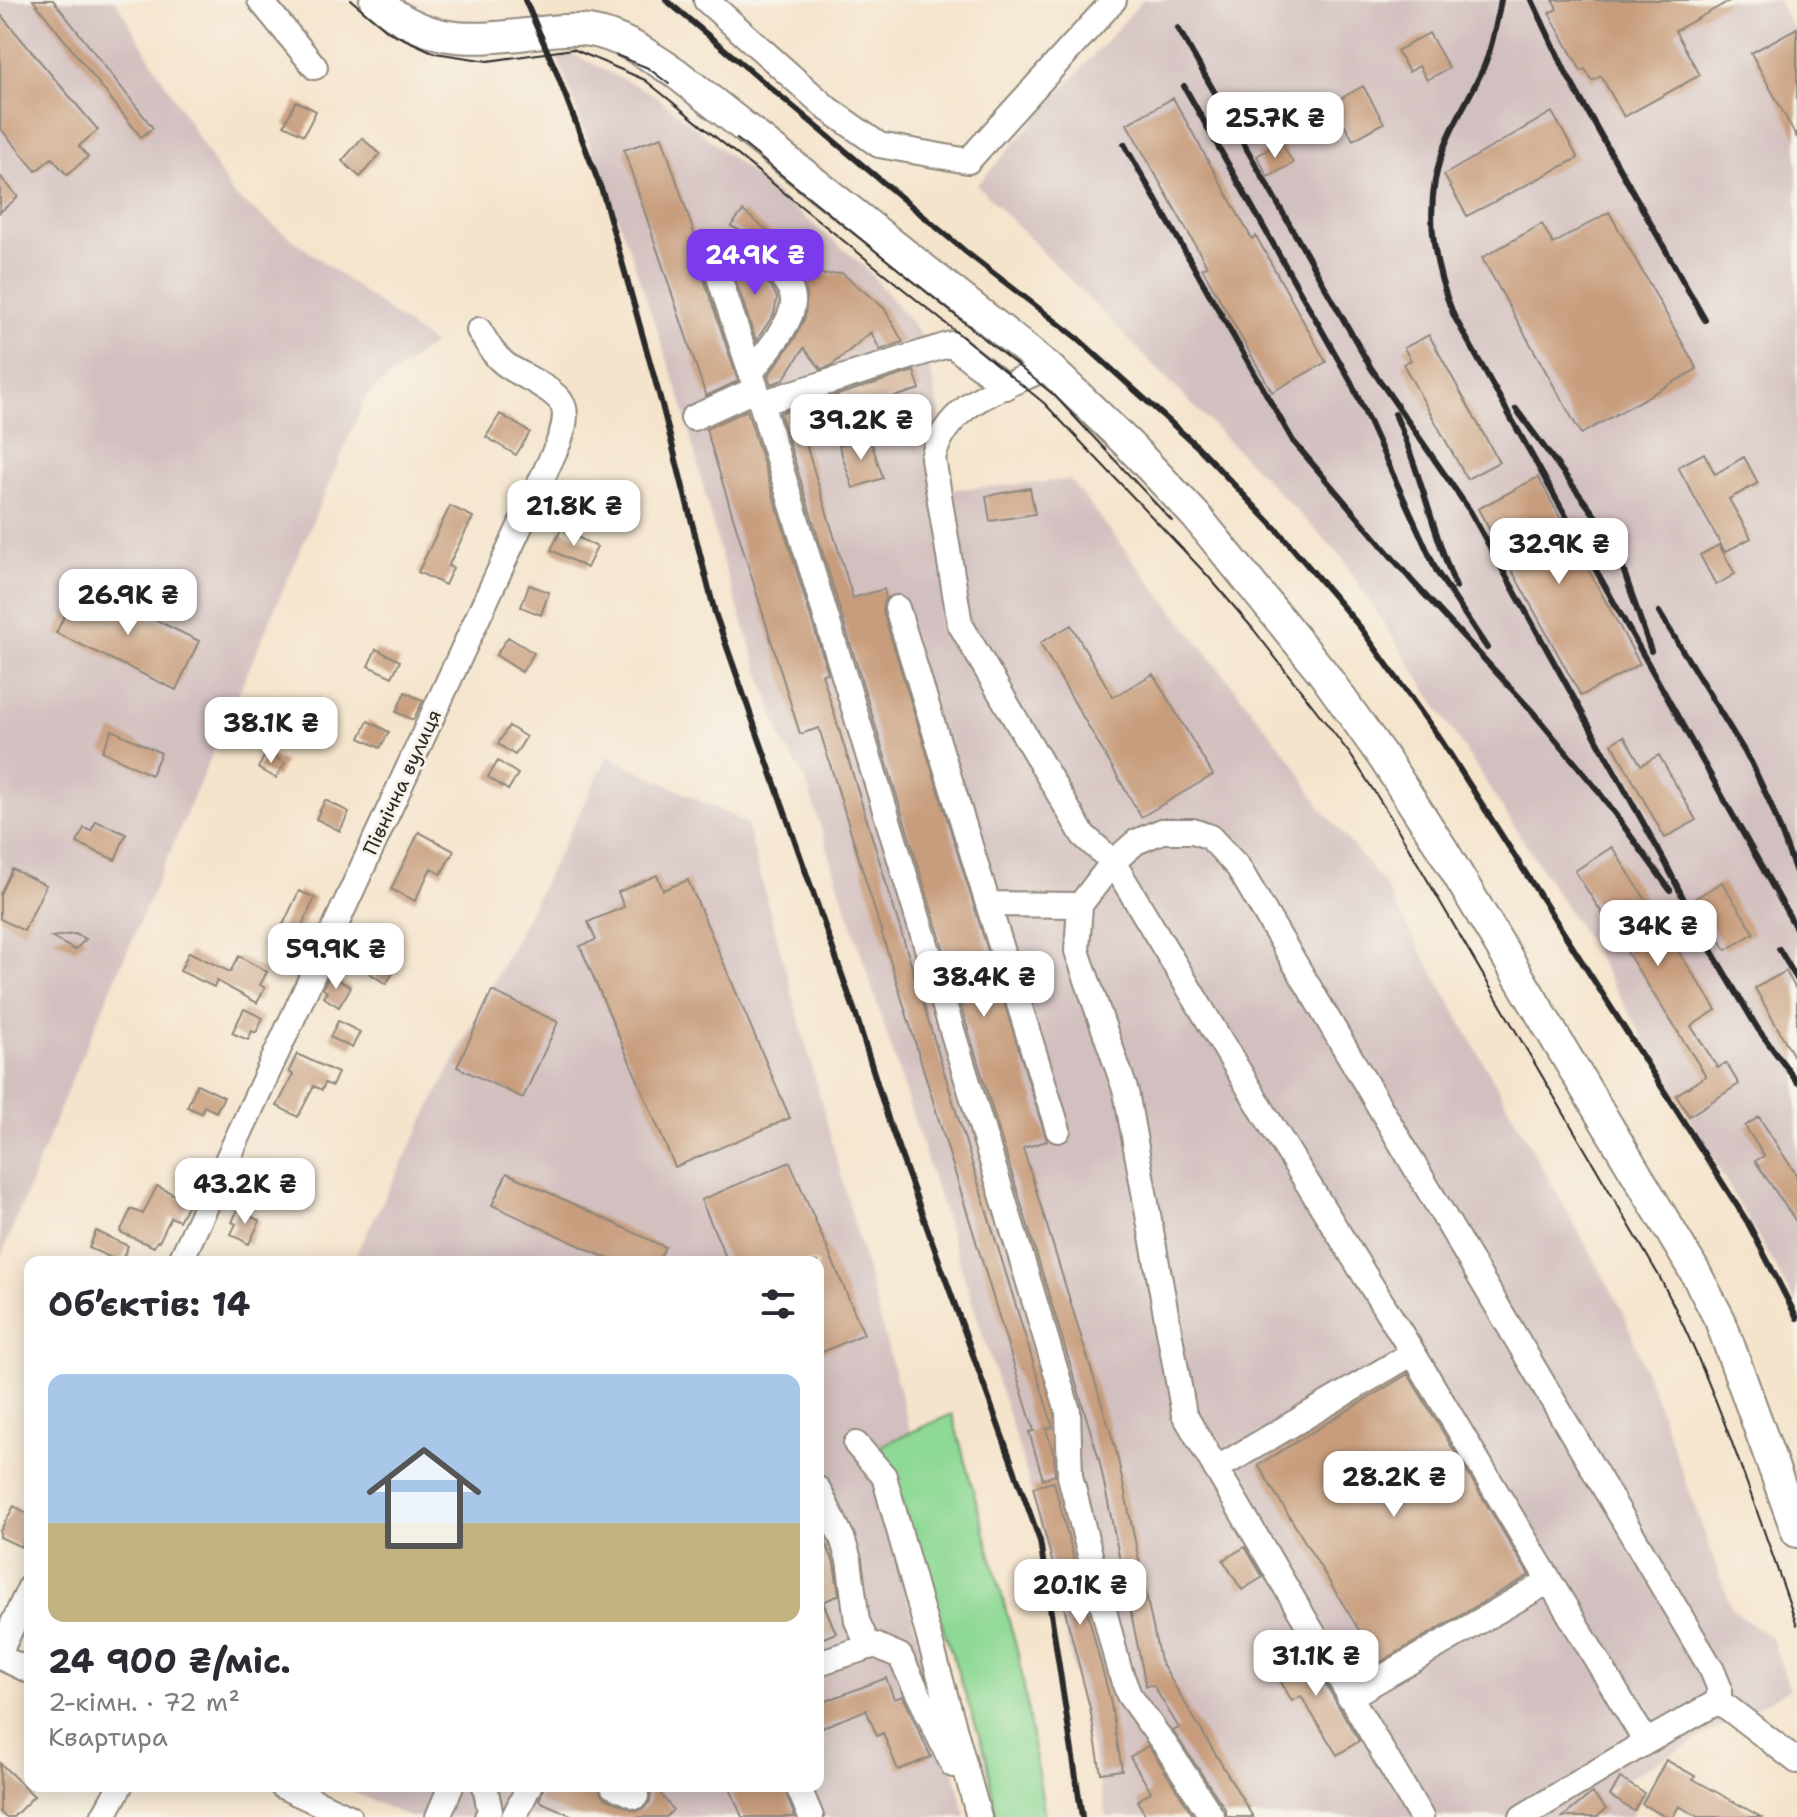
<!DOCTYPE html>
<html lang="uk">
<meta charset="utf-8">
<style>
body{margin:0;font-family:"Shantell Sans",sans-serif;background:#f2f2f3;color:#2b2b33;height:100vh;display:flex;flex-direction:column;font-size:30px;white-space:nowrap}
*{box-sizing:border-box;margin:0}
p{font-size:26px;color:#7c7c81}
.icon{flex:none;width:44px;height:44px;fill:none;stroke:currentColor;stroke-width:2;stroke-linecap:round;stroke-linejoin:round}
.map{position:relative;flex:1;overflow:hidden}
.panel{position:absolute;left:24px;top:1256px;width:800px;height:536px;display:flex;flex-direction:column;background:#fff;border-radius:16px;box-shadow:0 4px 20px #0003}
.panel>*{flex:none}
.price{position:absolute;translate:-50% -68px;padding:0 18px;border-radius:16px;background:#fff;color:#222;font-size:26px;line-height:52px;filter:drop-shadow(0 2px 4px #0008)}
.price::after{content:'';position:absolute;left:50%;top:48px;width:24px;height:18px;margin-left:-12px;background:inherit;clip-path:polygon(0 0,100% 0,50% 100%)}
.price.on{background:#7c3aed;color:#fff}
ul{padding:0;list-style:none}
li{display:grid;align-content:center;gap:16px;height:424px;padding:0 24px}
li+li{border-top:2px solid #e1e1e2}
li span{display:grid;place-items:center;height:248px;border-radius:16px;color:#555}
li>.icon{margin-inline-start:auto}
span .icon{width:144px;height:144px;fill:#fffc;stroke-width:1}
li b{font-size:34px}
h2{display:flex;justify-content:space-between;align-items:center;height:96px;padding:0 24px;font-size:34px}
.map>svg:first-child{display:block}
</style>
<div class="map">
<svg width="1797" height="1817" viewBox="0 0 1797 1817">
<rect width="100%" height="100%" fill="#f7f3e8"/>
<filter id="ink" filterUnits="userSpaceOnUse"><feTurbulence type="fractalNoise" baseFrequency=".0125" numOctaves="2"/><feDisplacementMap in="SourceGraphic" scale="16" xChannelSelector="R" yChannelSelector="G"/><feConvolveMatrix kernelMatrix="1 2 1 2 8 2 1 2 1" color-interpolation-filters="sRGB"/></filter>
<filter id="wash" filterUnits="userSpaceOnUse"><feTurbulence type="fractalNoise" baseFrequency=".006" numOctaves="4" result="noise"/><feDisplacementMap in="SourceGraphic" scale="32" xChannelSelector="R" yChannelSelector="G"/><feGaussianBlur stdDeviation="1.8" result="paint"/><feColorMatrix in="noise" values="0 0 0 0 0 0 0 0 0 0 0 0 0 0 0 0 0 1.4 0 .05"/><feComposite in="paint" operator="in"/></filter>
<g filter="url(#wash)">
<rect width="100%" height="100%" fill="#f5e4cc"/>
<path fill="#d2bfbf" d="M0 0H115L233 195 433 344 368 393 69 1086 0 1259Z
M1143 0H1777L1797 36V1305L1586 938 1339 554 977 185Z
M570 53 655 95 864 266 922 336 942 421 933 491 1070 480 1296 766 1319 805 1383 883 1624 1313 1732 1609 1772 1639 1790 1689 1604 1791 1612 1792 1610 1796 1634 1811 1630 1817H1107L1045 1543 1023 1461 805 778 783 743 721 557 682 403 630 251 557 57Z
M608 756 746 823 918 1460 892 1543 966 1817H409L340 1786H818V1262H352Z"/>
<path fill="#8ed995" stroke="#5c8260" stroke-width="2" d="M952 1414 1019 1657 1045 1817H996L987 1759 882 1445Z"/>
<g id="blocks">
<path fill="#c89d7d" d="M33 0H53L153 128 141 137Z
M1553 0H1731L1675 31 1700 75 1624 117 1601 76 1592 81 1585 69 1581 71 1549 13 1557 9Z
M0 14 98 130 79 146 88 157 67 175 52 158 36 171 0 128Z
M1797 28V138L1751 53Z
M1429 33 1449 68 1427 80 1419 66 1409 72 1397 51Z
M1363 86 1384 123 1353 140 1333 103Z
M1173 98 1252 239 1256 236 1326 362 1272 392 1202 268 1207 266 1127 124Z
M296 101 316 111 304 135 284 125Z
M1552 112 1578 158 1467 216 1444 175Z
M662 137 699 248 698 261 738 381 706 396 624 150Z
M362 138 380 154 360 177 342 161Z
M1281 142 1293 163 1268 177 1257 156Z
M0 176 18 197 0 212Z
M743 211 824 275 842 273 884 308 903 342 880 350 871 332 831 366 821 369 804 348 783 380 771 384 768 376 795 338 805 317 807 293 795 269 776 250 731 226Z
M1609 212 1697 369 1581 434 1482 258 1542 224 1553 244Z
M736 262 757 273 771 286 777 298 774 314 756 341 730 263Z
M1429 335 1499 462 1467 479 1403 364 1411 360 1404 348Z
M914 371 920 389 800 425 853 598 884 589 886 598 883 604V612L1047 1141 1023 1148 1116 1450 1160 1661 1253 1817H1227L1225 1809 1173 1731 1179 1728 1153 1685 1146 1686 1099 1459 780 413Z
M747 410 828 673 822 674 1053 1427 1046 1429 1054 1455 1055 1475 1043 1479 1029 1432 1034 1431 819 728 800 734 706 429Z
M500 414 530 432 516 455 486 437Z
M869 436 883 478 853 488 839 446Z
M1704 453 1715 474 1744 457 1758 483 1729 499 1751 538 1725 552 1678 467Z
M1538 477 1640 664 1581 696 1478 509Z
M1030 488 1035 514 990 521 986 496Z
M450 506 473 517 448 566 453 568 445 585 418 572Z
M561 529 597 547 587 568 551 550Z
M1719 545 1735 574 1716 585 1700 555Z
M80 583 199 641 176 690 56 633Z
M529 585 549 592 541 615 521 607Z
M1071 625 1113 697 1153 674 1213 775 1141 817 1040 643Z
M508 637 534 653 522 672 496 655Z
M376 649 400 661 392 677 368 666Z
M405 692 423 701 413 720 396 712Z
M368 721 389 732 380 748 360 738Z
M509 726 526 737 515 755 498 744Z
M112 730 161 753 151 775 102 751Z
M1624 736 1641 765 1659 755 1696 820 1665 838 1612 743Z
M266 753 285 763 276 778 258 768Z
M498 761 518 774 508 790 488 777Z
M325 800 349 812 340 831 316 819Z
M96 821 126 834 115 860 77 843 84 828 91 831Z
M419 832 454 851 441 874 431 868 415 901 391 889Z
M1612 847 1716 1010 1691 1026 1718 1068 1726 1063 1739 1084 1689 1116 1676 1095 1706 1076 1575 871Z
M12 869 46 885 24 931 0 919V894Z
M657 875 663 890 688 880 790 1118 675 1167 580 946 596 940 588 922 624 907 618 892Z
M1722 882 1754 933 1726 950 1694 899Z
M299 891 315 898 297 936 281 929Z
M75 934 86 939 75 950 51 937Z
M376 946 400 962 386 984 362 968Z
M189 952 230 972 239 956 267 972 260 985 265 988 257 1003 217 981 214 987 180 971Z
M1786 971 1797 991V1062L1755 988Z
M329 975 351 987 339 1007 323 997 327 992 323 989Z
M492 991 558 1022 523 1098 457 1067Z
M244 1009 263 1018 256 1033 252 1031 248 1040 232 1033Z
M338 1021 360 1032 352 1048 330 1037Z
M297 1054 338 1073 332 1086 325 1083 322 1090 314 1086 298 1117 277 1106 293 1075 289 1071Z
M197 1084 224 1097 216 1112 204 1106 201 1113 187 1107Z
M1759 1117 1797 1176V1223L1755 1161 1764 1156 1745 1126Z
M790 1162 864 1334 818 1354V1262H728L701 1200Z
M242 1164 267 1176 258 1194 233 1182Z
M507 1173 665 1247 658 1262H615L492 1205Z
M286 1180 308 1189 302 1203 281 1194Z
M157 1186 189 1202 179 1221 171 1217 159 1242 157 1241 154 1247 120 1232 131 1209 143 1214Z
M238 1209 260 1221 249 1244 231 1234 236 1224 232 1222Z
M96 1231 128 1246 121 1262 89 1248Z
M1408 1374 1529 1575 1379 1663 1258 1465Z
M1054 1482 1110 1699 1122 1770 1101 1773 1090 1708 1033 1487Z
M14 1506 30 1515V1527L21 1547 0 1537V1531Z
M818 1523 834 1563 839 1595 823 1602 836 1633 818 1640Z
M1245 1547 1263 1577 1242 1590 1223 1560Z
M1304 1647 1359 1741 1337 1755 1301 1696 1292 1701 1272 1667Z
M886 1678 894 1699 903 1696 931 1757 898 1770 883 1733 877 1736 866 1710 818 1729V1704Z
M1148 1746 1156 1757 1194 1817H1147L1137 1801 1151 1792 1130 1757Z
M1666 1760 1695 1776 1693 1779 1761 1817H1698L1679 1806 1673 1817H1666L1642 1804Z
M0 1763 34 1796 13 1817H5L0 1812Z
M1620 1778 1644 1793 1634 1811 1610 1796Z
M544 1786H598L601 1794 606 1799 637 1811 644 1808 650 1801 651 1794 647 1786H662L660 1793 673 1810 666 1817H575L539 1801Z
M729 1786H783L795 1817H742Z
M1592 1793 1606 1809 1597 1817H1563Z"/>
</g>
</g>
<g filter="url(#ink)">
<use href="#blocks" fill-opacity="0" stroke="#90887c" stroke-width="2"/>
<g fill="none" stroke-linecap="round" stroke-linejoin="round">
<g stroke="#90887c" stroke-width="28">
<path id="minor" d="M260 0 315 67
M706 0 828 109 879 145 968 161 1114 0
M1048 367C1000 390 948 401 933 458L960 624 1083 835 1113 862 1267 1118 1413 1353 1646 1742 1719 1701 1797 1761
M751 373C763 355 792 325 793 303 795 282 761 251 740 247 729 245 721 250 712 256L761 403 951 344 1006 387
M761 403 1068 1411 1070 1476 1119 1669 1129 1695 1168 1749 1212 1817
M693 418 756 389
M897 608 988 904 1080 905
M988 904 1058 1130
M180 1262 558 444C562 433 567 420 564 408 559 389 520 376 505 364 493 355 487 343 479 330
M856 1444 884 1476 979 1817
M1216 1469 1413 1353
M818 1489 842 1538 849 1560 857 1621 869 1647
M0 1652 30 1587
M0 1657 30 1671
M818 1663 875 1645 900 1656 953 1765
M1349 1697 1549 1581
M282 1786 349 1817
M485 1786 490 1811 487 1817
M613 1786 636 1796
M798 1786 811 1817
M103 1817 120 1786
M438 1817 451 1786
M514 1817 529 1786
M1421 1817 1184 1414 1126 1092 1077 951 1080 905 1113 862 1136 842 1162 831H1193L1210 837 1238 867 1712 1670 1719 1687V1701
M1522 1817 1646 1742"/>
</g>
<g stroke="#90887c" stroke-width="34">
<path id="major" d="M375 0C426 43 465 41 527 34 548 31 568 28 589 31 622 36 650 56 677 74L1048 367 1128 444 1196 516 1323 673 1385 760 1443 850 1695 1272 1720 1320 1797 1532"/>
</g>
<use href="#minor" stroke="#fff" stroke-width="24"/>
<use href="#major" stroke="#fff" stroke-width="30"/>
<path stroke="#2b2b2b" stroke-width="2" d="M351 0 389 32 435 53 488 61 573 49 645 80 1044 403 1207 575 1254 630 1350 754 1390 816 1659 1276C1717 1387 1755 1507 1797 1625
M616 55 648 68 669 84
M737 139 1054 395 1172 521"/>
<path stroke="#2b2b2b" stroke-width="6" d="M525 0 556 71 603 194 662 405 715 613 856 1015 889 1122 1040 1541 1082 1817
M666 0 966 252 1077 338 1199 448 1279 532 1360 627 1443 743 1748 1223 1797 1318
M1501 0C1496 24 1492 49 1482 71 1470 97 1454 121 1444 148 1423 203 1432 263 1454 316L1797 930
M1532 0 1567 75 1705 320
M1178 28 1371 368 1470 511 1665 862 1702 935 1758 1029 1797 1082
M1184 86 1351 382 1437 572 1487 648
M1124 144 1293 441 1413 582 1531 710 1596 788 1670 890
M1516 409 1596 517 1619 557 1651 651
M1395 414C1420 470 1432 530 1456 587
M1659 612 1751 762 1771 805 1797 875
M1779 949 1797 979"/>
</g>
</g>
<g text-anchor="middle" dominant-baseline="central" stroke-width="6" stroke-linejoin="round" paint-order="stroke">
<g font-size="20" fill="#2b2b2b" stroke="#f7f3e8">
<text transform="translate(402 782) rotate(-65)">Північна вулиця</text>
</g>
</g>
</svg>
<b class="price" style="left:1275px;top:160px">25.7K ₴</b>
<b class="price on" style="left:755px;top:297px">24.9K ₴</b>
<b class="price" style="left:861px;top:462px">39.2K ₴</b>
<b class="price" style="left:574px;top:548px">21.8K ₴</b>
<b class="price" style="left:1559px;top:586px">32.9K ₴</b>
<b class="price" style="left:128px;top:637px">26.9K ₴</b>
<b class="price" style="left:271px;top:765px">38.1K ₴</b>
<b class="price" style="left:1658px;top:968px">34K ₴</b>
<b class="price" style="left:336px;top:991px">59.9K ₴</b>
<b class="price" style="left:984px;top:1019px">38.4K ₴</b>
<b class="price" style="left:245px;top:1226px">43.2K ₴</b>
<b class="price" style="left:1394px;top:1519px">28.2K ₴</b>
<b class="price" style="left:1080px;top:1627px">20.1K ₴</b>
<b class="price" style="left:1316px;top:1698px">31.1K ₴</b>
<section class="panel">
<h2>Об’єктів: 14<svg class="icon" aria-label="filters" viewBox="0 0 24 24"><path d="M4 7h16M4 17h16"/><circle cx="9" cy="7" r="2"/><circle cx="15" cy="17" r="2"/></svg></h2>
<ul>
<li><span style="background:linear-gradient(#a9c7e8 60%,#c2b280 0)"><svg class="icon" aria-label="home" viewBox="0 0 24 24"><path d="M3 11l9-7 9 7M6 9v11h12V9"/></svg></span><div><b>24 900 ₴/міс.</b><p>2-кімн. · 72 m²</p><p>Квартира</p></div></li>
</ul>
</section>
</div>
